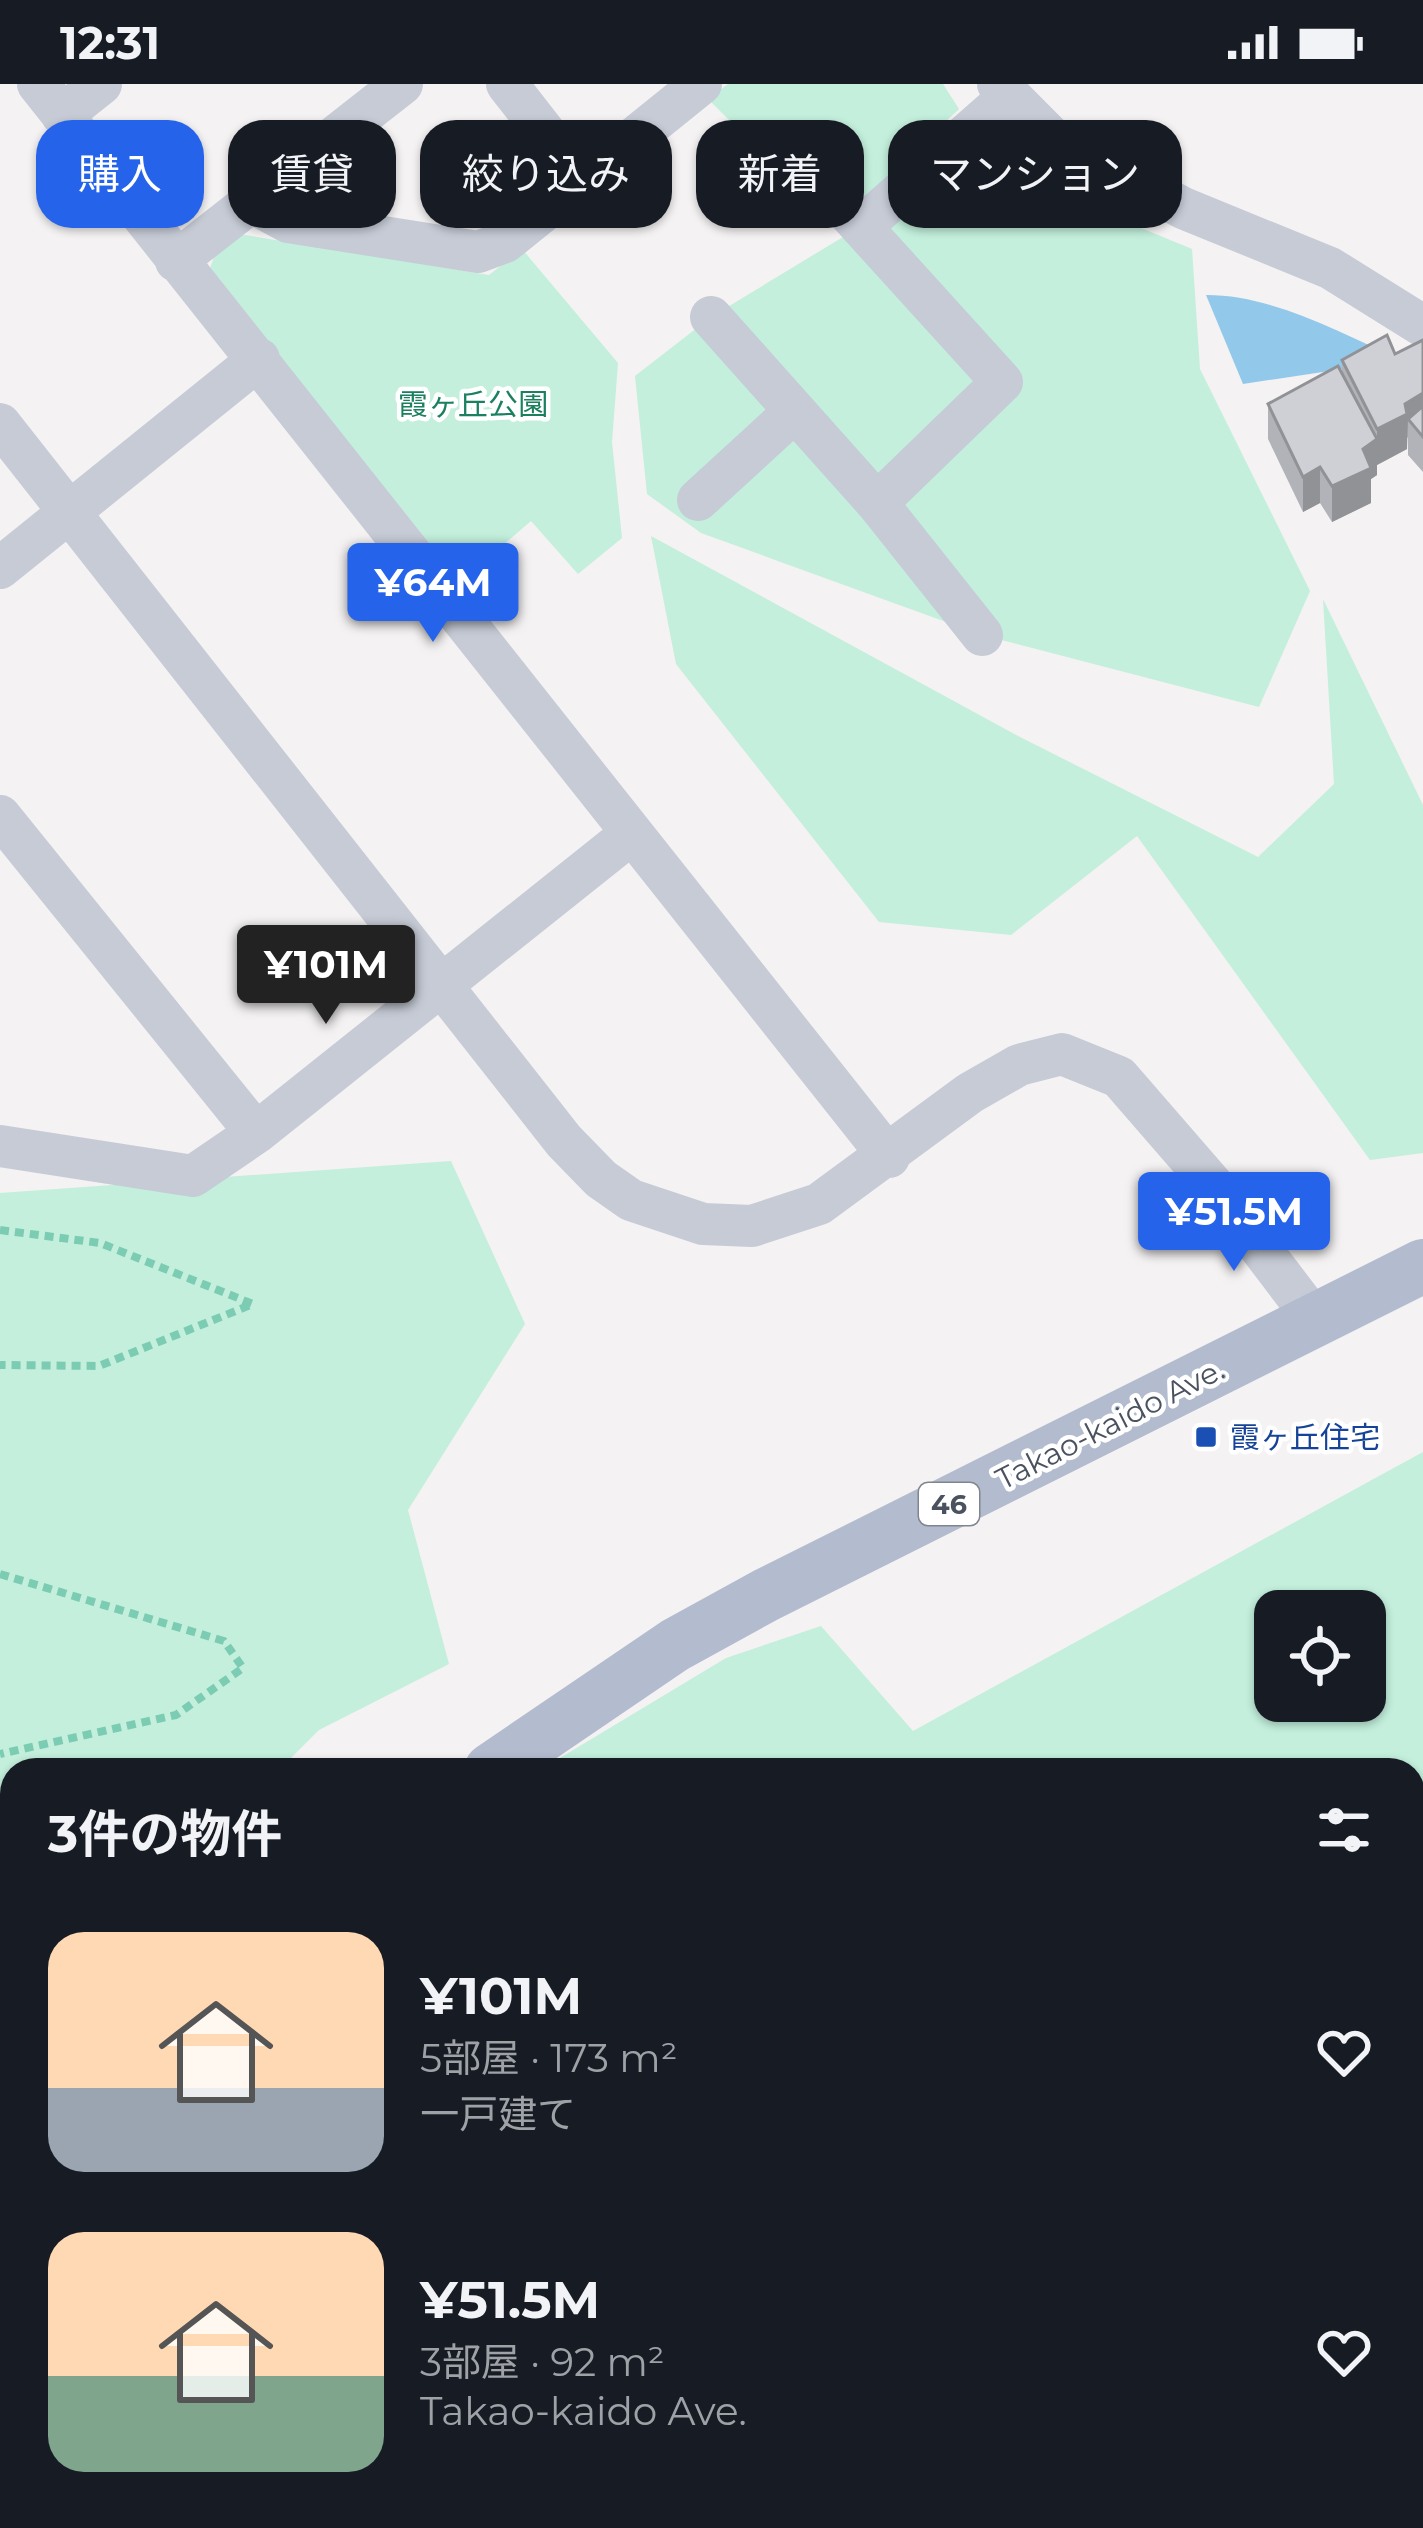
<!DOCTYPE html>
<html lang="ja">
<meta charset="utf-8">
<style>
body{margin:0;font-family:Montserrat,"Noto Sans JP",sans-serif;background:#242831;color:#f1f3f6;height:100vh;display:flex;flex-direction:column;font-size:45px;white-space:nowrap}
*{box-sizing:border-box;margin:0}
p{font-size:39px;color:#9ea1a6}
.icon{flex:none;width:66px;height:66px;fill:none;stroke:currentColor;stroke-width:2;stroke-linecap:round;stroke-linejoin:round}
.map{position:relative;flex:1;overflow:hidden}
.side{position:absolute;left:0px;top:1674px;width:1425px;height:771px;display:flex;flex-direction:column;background:#171b24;border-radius:36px 36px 0 0;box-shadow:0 3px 9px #0004}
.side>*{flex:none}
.hud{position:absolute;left:36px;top:36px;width:1353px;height:108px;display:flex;gap:24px}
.controls{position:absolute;left:1254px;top:1506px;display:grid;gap:24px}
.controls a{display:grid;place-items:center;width:132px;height:132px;border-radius:24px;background:#171b24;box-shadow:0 3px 9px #0004;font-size:60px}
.price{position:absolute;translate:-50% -102px;padding:0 27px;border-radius:12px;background:#2563eb;color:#fff;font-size:39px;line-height:78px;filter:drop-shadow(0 3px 6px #0008)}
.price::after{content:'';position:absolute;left:50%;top:72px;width:36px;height:27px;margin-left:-18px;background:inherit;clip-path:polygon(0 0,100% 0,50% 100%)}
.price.selected{background:#222;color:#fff}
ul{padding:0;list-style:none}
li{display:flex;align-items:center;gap:36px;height:300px;padding:0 48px}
li span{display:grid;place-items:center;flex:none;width:336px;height:240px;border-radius:36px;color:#555}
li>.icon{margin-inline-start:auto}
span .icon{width:144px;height:144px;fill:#fffc;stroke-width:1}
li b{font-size:51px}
h2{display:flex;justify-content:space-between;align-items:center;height:144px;padding:0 48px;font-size:51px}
.tag{padding:0 42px;border-radius:36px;background:#171b24;box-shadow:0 3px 9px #0004;font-size:42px;line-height:108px}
.tag.selected{background:#2563eb;color:#fff}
.status{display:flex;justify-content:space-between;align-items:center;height:84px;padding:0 60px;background:#171b24;direction:ltr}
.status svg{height:33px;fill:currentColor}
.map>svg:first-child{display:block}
</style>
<div class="status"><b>12:31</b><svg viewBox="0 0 49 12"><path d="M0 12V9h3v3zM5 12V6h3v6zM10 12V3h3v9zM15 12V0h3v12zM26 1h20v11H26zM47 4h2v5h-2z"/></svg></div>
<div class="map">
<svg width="1423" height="2444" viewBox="0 0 1423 2444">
<rect width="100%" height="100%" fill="#f4f2f2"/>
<path fill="#c3efdc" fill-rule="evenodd" d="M728 0H943L959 25 835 142 708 15Z
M978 40 1083 120 1192 165 1200 285 1310 507 1259 623 982 551 701 449 647 410 635 292 711 233 843 153Z
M239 150 489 191 522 165 618 279 612 358 622 454 578 490 531 437 455 502 207 193 216 167Z
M651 452 1020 653 1258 773 1334 700 1323 515 1423 721V1069L1370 1076 1137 752 1011 851 879 838 676 580Z
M451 1077 525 1240 408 1426 449 1580 319 1646 279 1686H12V1938L0 1946V1109Z
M1423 1368V2444H0V2109L12 2098V2433H1413V1686H540L726 1574 821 1542 913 1647ZM1275 1527H1365V1617H1275Z"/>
<path fill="#92c8ea" d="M1206 211C1274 211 1340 249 1402 276L1243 300Z"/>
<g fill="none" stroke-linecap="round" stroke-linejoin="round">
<path stroke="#7cccb3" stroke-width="8" stroke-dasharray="9 6" stroke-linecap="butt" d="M0 1146 100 1159 253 1220 99 1282 0 1281
M0 1490 224 1557 243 1584 176 1631 0 1670
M0 1915 12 1916"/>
<path stroke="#c6cbd6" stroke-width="42" d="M38 0 889 1073
M507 0 581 95
M998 0 1051 53 1183 124 1330 184 1423 242
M62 31 101 0
M835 114 1002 298 877 419
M251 118 288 138 478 168 505 158 701 0
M861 143 1010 12
M176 177 402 0
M711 233 877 419 982 551
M0 340 564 1057 601 1095 631 1116 703 1140 752 1142 819 1120 970 1009 1019 981 1062 970 1119 993 1211 1099 1315 1236
M698 416 795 327
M0 484 259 275
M0 732 256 1049
M0 1062 193 1092 256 1049 631 750"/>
<path stroke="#b3bccf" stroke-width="54" d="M491 1686 675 1561 766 1511 1423 1182
M0 2026 12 2015"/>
</g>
<path fill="#b2b3b8" d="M1423 256V388L1408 371V353L1407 354V365L1377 381V391L1371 395V419L1332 438 1320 419 1303 428 1268 355V320L1342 290V276L1395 270Z"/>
<path fill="#919296" d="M1423 309V345L1408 335 1407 365 1377 381V345L1405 320Z
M1377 355V391L1371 395V419L1332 438V402L1363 365Z
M1320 383V419L1303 428V393Z"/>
<path fill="#cfd0d6" stroke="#919296" stroke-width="3" d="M1387 251 1395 270 1423 256V309L1405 320 1407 330 1377 345 1342 276Z
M1338 282 1377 355 1363 365 1371 384 1332 402 1320 383 1303 393 1268 320Z
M1423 322V353L1408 335Z"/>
<rect fill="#1a4fb4" stroke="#fff" stroke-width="4.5" x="1194" y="1341" width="24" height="24" rx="6"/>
<g text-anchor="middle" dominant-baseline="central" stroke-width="9" stroke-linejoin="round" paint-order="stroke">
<rect fill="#fff" stroke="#80858f" stroke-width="3" x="919" y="1399" width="60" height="42" rx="9"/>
<g font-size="27" font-weight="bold" fill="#4a515f">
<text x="949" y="1420">46</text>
</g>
<g font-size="30" fill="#1b8060" stroke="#fff">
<text x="473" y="320">霞ヶ丘公園</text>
</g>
<g font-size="30" fill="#4a515f" stroke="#fff">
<text transform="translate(1110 1340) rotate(-27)">Takao-kaido Ave.</text>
</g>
<g font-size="30" fill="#164399" stroke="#fff" text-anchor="start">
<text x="1230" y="1353">霞ヶ丘住宅</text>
</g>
</g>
</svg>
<div class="controls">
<a><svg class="icon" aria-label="locate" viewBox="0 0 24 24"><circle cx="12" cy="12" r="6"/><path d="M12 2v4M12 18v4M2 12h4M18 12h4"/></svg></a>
</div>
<b class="price" style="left:433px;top:561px">¥64M</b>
<b class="price selected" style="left:326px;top:943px">¥101M</b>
<b class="price" style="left:1234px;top:1190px">¥51.5M</b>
<div class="hud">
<a class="tag selected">購入</a>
<a class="tag">賃貸</a>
<a class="tag">絞り込み</a>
<a class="tag">新着</a>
<a class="tag">マンション</a>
</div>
<section class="side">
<h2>3件の物件<svg class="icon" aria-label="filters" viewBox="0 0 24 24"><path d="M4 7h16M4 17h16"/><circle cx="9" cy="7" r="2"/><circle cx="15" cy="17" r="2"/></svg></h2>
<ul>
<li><span style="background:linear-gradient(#ffd9b3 65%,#9aa5b1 0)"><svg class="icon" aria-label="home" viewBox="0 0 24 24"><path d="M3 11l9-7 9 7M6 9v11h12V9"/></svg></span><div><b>¥101M</b><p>5部屋 · 173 m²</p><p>一戸建て</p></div><svg class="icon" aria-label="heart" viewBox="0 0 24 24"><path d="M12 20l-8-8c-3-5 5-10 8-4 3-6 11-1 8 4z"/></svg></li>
<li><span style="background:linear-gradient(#ffd9b3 60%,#7fa58c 0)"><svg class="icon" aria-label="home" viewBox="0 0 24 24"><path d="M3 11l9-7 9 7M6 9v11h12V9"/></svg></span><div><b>¥51.5M</b><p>3部屋 · 92 m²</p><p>Takao-kaido Ave.</p></div><svg class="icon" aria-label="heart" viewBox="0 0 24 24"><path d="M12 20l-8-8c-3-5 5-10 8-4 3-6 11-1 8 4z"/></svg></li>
</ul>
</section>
</div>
